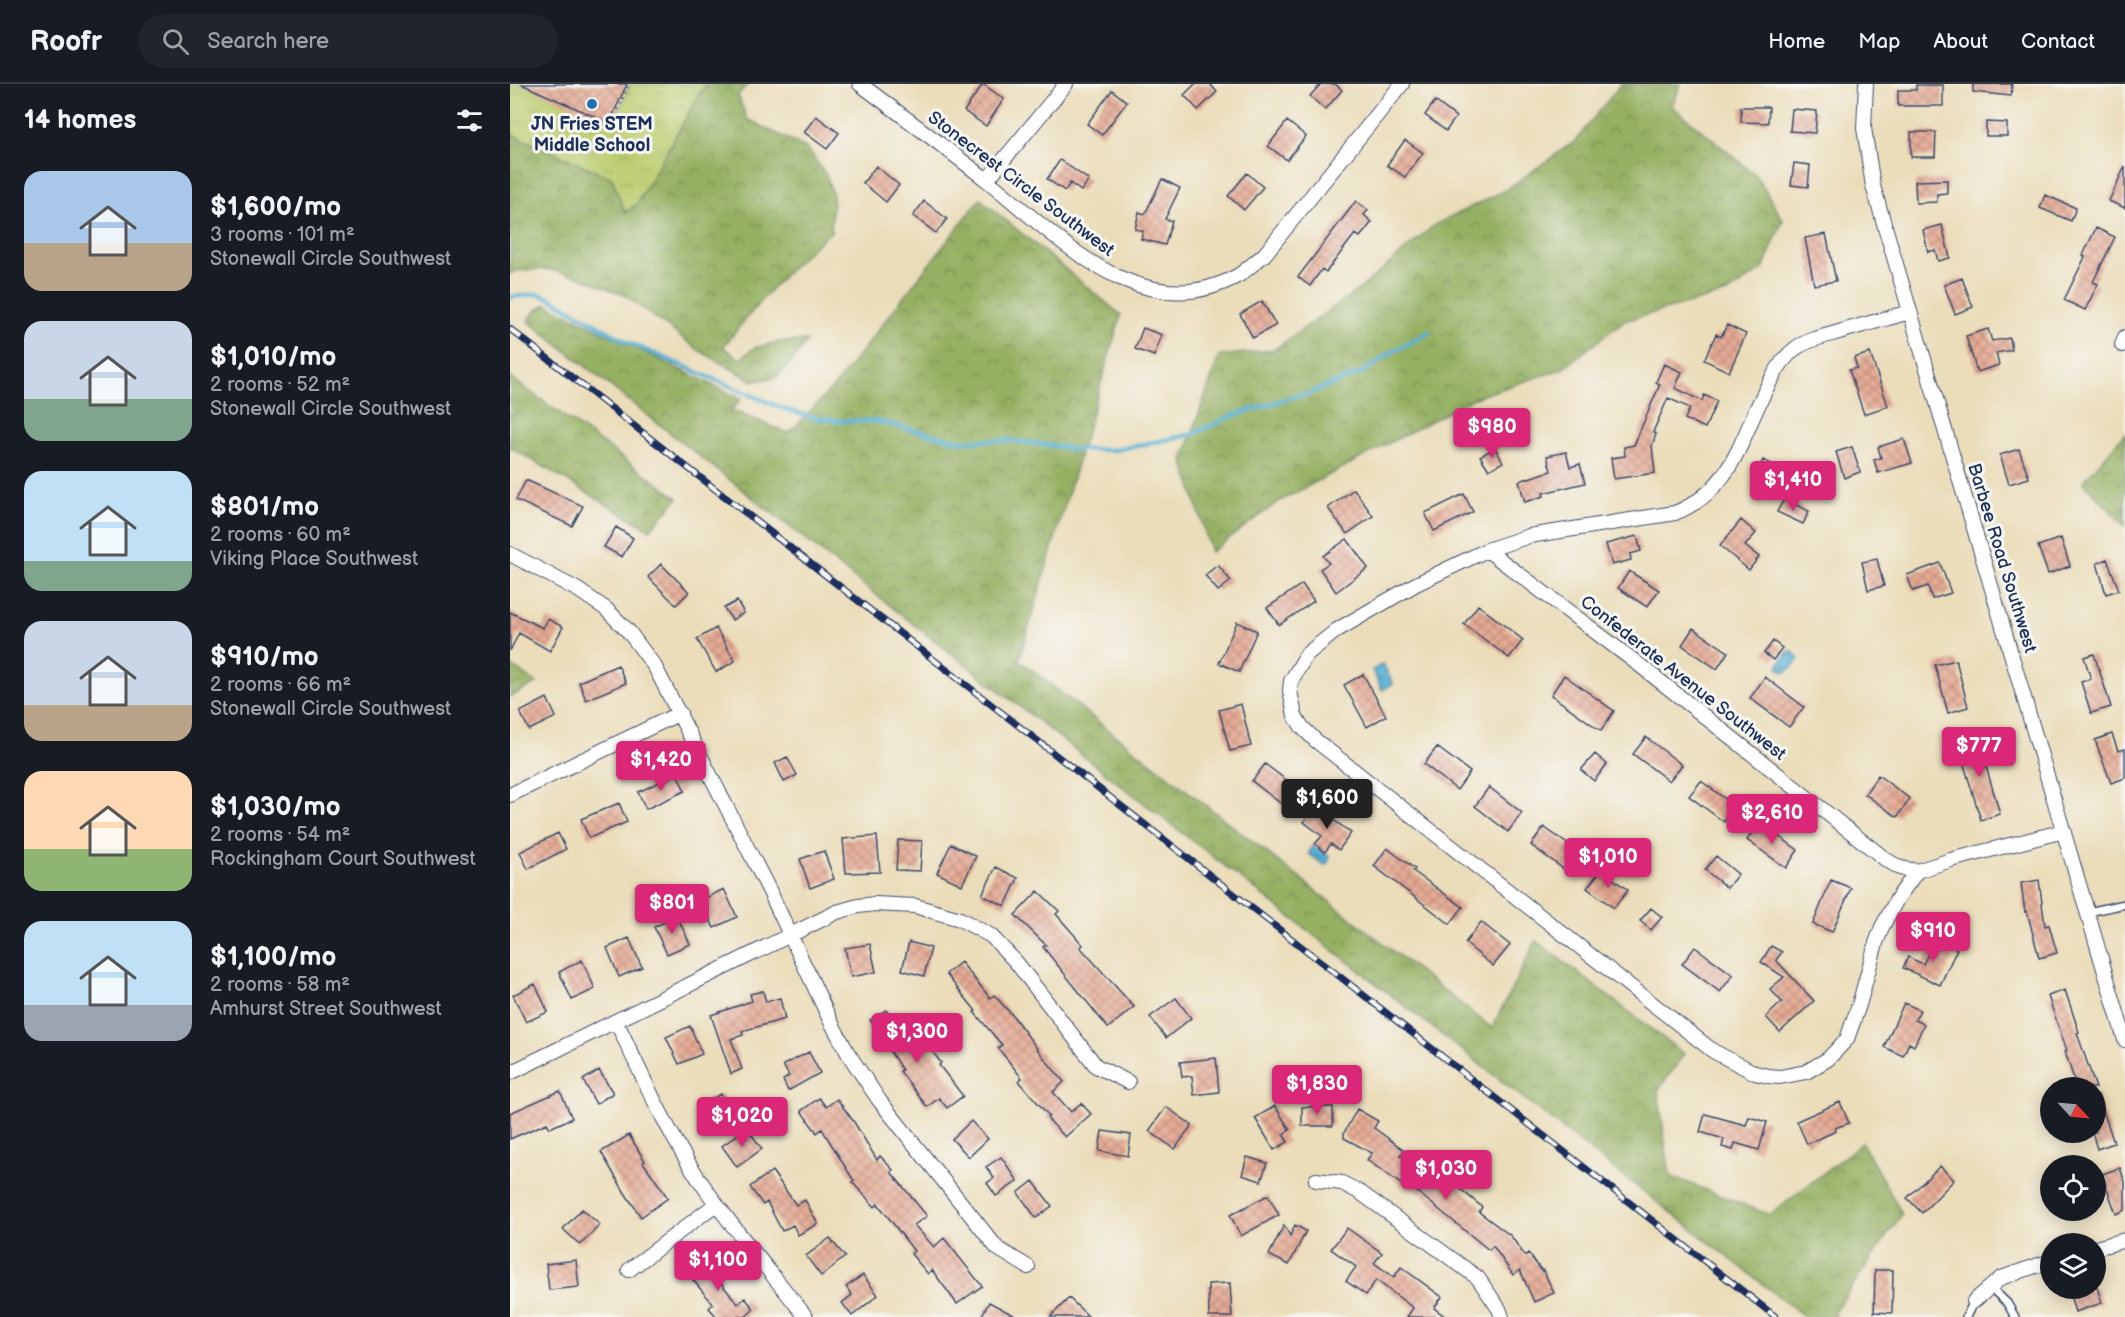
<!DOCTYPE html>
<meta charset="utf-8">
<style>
body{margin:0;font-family:"Balsamiq Sans",sans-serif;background:#20242c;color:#f1f3f6;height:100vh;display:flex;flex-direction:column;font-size:22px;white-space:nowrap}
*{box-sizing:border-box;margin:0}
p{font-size:20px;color:#9ea1a6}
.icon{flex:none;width:33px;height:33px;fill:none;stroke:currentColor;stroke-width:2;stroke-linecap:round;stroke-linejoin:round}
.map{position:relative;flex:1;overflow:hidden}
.details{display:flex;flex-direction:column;background:#171b24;width:510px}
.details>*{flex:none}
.needle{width:39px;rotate:116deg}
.tools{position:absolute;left:1530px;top:993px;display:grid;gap:12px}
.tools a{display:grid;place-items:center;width:66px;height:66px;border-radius:50%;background:#171b24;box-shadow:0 3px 15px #0003;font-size:30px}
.price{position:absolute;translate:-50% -51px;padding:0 14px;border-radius:6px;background:#db2777;color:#fff;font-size:20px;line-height:39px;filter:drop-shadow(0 2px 3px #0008)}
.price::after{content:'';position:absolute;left:50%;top:36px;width:18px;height:14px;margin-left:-9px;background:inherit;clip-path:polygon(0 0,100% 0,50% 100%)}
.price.active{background:#222;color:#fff}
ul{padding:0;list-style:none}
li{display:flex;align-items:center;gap:18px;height:150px;padding:0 24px}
li span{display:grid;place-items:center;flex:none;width:168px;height:120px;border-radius:18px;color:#555}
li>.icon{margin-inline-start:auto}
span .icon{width:72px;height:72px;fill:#fffc;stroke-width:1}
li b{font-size:26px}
h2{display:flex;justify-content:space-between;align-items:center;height:72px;padding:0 24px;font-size:26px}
header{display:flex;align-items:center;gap:36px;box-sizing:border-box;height:84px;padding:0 30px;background:#171b24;border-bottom:2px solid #363941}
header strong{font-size:28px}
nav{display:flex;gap:33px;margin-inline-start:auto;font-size:21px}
.search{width:420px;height:54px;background:#20242c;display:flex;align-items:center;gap:15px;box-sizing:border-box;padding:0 21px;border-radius:33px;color:#9ea1a6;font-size:22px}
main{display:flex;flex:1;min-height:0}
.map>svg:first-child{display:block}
</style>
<header>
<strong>Roofr</strong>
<div class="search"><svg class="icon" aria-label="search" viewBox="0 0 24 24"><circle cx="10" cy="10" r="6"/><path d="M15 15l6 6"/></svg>Search here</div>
<nav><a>Home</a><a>Map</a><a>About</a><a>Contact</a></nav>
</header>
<main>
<section class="details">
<h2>14 homes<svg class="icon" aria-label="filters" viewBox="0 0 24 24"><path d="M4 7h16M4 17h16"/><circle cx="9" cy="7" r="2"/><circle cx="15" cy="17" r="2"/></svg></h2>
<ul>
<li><span style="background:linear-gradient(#a9c7e8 60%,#b9a48a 0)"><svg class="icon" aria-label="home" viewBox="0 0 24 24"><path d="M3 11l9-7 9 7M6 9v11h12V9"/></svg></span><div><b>$1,600/mo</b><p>3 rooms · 101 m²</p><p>Stonewall Circle Southwest</p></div></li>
<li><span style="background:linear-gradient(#c9d6e8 65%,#7fa58c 0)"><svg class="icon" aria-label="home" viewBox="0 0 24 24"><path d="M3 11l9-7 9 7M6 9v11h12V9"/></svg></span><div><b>$1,010/mo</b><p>2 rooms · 52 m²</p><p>Stonewall Circle Southwest</p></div></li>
<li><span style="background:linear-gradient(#bfe0f5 75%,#7fa58c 0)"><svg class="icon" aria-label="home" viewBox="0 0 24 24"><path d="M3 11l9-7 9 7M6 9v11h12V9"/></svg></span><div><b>$801/mo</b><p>2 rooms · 60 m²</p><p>Viking Place Southwest</p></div></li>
<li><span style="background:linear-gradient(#c9d6e8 70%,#b9a48a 0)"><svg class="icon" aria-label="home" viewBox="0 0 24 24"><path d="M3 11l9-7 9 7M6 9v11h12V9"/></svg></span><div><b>$910/mo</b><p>2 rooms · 66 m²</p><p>Stonewall Circle Southwest</p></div></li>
<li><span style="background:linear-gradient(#ffd9b3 65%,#8fb573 0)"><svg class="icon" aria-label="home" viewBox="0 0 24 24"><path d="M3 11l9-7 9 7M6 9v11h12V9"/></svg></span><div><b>$1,030/mo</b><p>2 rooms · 54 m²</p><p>Rockingham Court Southwest</p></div></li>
<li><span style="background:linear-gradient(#bfe0f5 70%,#9aa5b1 0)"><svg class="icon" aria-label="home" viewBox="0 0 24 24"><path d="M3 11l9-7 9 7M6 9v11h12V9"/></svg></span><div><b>$1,100/mo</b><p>2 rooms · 58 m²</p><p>Amhurst Street Southwest</p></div></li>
</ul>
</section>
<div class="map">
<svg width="1615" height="1233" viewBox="0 0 1615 1233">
<defs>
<pattern id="grass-tufts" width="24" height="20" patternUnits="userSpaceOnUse" patternTransform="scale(1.5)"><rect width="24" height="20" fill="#bccd70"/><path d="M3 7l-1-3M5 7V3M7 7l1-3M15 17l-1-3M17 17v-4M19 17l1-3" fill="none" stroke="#a1b063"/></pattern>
<pattern id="forest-crowns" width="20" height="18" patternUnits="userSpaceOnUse" patternTransform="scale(1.5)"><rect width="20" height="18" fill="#95b062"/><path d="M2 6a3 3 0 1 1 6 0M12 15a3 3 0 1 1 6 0" fill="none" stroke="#799054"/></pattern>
<pattern id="water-ripples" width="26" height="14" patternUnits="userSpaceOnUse" patternTransform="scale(1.5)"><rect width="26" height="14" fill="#56b0d4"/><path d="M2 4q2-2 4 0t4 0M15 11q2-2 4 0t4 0" fill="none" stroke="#4690af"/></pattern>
<pattern id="building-cross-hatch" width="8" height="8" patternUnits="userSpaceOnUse" patternTransform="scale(1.5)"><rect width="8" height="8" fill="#e7ab94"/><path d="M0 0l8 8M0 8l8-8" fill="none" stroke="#ba8c7c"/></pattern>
</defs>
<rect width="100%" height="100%" fill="#f6f6f2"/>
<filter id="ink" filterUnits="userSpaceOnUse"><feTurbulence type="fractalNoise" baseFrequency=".0167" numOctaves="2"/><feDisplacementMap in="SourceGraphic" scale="12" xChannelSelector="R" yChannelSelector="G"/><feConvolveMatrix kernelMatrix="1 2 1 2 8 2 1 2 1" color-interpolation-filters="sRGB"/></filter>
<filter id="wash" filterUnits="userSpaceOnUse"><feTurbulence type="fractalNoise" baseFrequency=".008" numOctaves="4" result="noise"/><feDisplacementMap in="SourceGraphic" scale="24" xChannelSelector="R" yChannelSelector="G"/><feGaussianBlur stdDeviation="1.35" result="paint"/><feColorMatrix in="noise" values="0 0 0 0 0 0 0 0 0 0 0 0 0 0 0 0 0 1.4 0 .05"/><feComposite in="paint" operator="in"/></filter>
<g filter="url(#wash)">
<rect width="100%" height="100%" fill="#ebddb9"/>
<path fill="url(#grass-tufts)" stroke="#6c7e67" stroke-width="1.5" d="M0 0H11L109 26 120 0H198L192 6 126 121 114 129 102 94 0 50Z"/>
<path fill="url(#forest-crowns)" stroke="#587060" stroke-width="1.5" d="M198 0H238L228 11 237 35 298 65 316 91 323 111 321 148C279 181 246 222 213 263L230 275 244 264 268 258 297 257 282 278 266 294 243 297 190 267 116 212 68 192 36 185 5 187 0 190V50L102 94 115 129 126 121 192 6Z
M1111 0H1171L1162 22 1246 91 1273 136 1253 185 1217 209 1114 237 1052 285 964 314 768 418 701 468 673 376 709 272 763 266 851 204 926 140 994 107 1065 57Z
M470 115 611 231 509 576 982 944 1026 857 1174 970 1148 1007 1160 1092 1260 1131 1352 1059 1392 1130 1323 1230 1327 1233H1295L352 500 18 237 25 227 36 220 231 315 221 326 278 349 290 338 326 300Z
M0 293 168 414 140 446 0 363Z
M1615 349V442L1573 398Z
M0 581 27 599 0 613Z"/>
<path fill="url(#water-ripples)" stroke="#387099" stroke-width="1.5" d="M1282 567 1289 575C1283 582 1274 596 1268 582L1278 568Z
M873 580 883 600 872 606 862 586Z
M801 763H805L820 773 817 780 814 781 799 770Z"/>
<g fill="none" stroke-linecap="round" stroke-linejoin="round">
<path stroke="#56b0d4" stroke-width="4.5" d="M1 213 28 210 40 214 117 258 271 324 308 335H320L325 337H366L449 357 496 356 554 363 556 365 605 366 680 351 722 332 789 311H795L851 289 882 268 920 248"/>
</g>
<g id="blocks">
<path fill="url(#building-cross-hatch)" d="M11 0H117L99 39Z
M473 0 494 15 476 42 454 27Z
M685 0H700L707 8 688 26 674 11Z
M811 0H825L832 6 815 26 800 12Z
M1463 0H1502L1501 12 1463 8Z
M1406 1H1433V22H1388V6H1406Z
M602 6 617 18 592 51 577 40Z
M925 17 946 33 936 47 915 31Z
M1231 23H1259L1258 39 1231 38Z
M1282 25 1307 27 1305 49 1280 47Z
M306 32 329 49 317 65 294 48Z
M777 37 796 52 777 76 758 62Z
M1476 38 1497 39V52H1476Z
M1401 48H1426L1425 73H1401Z
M895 56 913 69 895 93 877 81Z
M550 76 579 96 571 107 560 99 555 107 537 95Z
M1284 79 1300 81 1298 103 1281 101Z
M366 82 389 101 376 118 353 99Z
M1615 82V124L1599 117Z
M737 89 753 103 734 126 718 112Z
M652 95 670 104 655 135 662 137 655 161 631 155 633 147 625 145 629 128 635 130Z
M1437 96V109L1427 110V118L1406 119 1405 97Z
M1535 111 1566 124 1561 137 1530 124Z
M414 117 437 135 426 149 403 132Z
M846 117 858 126 854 131 862 138 850 153 845 150 816 188 812 185 800 202 788 193Z
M1432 141 1440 174 1428 177 1425 166 1418 168 1413 146Z
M1586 144 1605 153 1583 198 1588 200 1575 226 1554 216 1575 173 1573 171Z
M1316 150 1326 197 1304 201 1295 154Z
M1452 194 1463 223 1445 230 1434 201Z
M752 217 766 241 743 254 730 230Z
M1217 241 1236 250 1219 288 1194 276 1206 250 1211 253Z
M633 244 652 251 644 272 625 265Z
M1478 245 1482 257 1500 254 1502 266 1486 269 1489 281 1467 288 1456 252Z
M1360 269 1378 322 1354 330 1339 286 1347 284 1344 274Z
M1154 280 1172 288 1165 304 1192 317 1194 311 1207 317 1195 344 1175 335 1180 324 1158 314 1143 348 1146 350 1142 362 1145 389 1104 395 1101 374 1115 372 1114 363 1124 361 1150 300 1146 298Z
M1394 355 1402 379 1368 389 1364 376 1371 374 1368 363Z
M1342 363 1350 388 1334 394 1326 368Z
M985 364 993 378 979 386 970 372Z
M1509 365 1519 394 1499 400 1490 371Z
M1056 368 1060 383 1070 380 1075 399 1033 409 1034 412 1015 418 1009 397 1041 387 1037 372Z
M1253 376 1287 392 1278 412 1244 395Z
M16 396 73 422 62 442 6 416Z
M844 405 863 432 837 450 818 424Z
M954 410 963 428 924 447 915 429Z
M1274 415 1299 427 1293 440 1267 428Z
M1231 436 1246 449 1235 462 1249 473 1239 486 1210 462Z
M106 443 123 454 112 473 94 463Z
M1127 452 1131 467 1120 470 1121 476 1102 481 1096 460Z
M1551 454 1560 482 1538 490 1528 462Z
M837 455 858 484 826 508 810 485 819 479 813 472Z
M1367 475 1374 502 1358 506 1352 478Z
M1597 475 1609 506 1596 510 1587 479Z
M1430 479 1441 509 1422 515 1418 502 1403 507 1397 491Z
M151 480 179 508 166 521 138 493Z
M708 481 721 497 708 507 695 491Z
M1119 487 1149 506 1137 523 1108 504Z
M792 500 804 517 769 541 757 524Z
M227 517 234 529 222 536 214 524Z
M968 521 1013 556 999 574 954 540Z
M0 528 33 544 38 535 53 543 40 567 9 549 0 567Z
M727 538 747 547 729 588 709 579Z
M206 544 225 577 206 588 187 555Z
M1183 544 1218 568 1207 585 1172 561Z
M1263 557 1272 564 1263 576 1254 569Z
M1584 570 1601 623 1581 629 1571 598 1581 595 1574 573Z
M1446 576 1458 623 1438 629 1425 581Z
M108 581 116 599 76 616 69 598Z
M853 590 876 632 857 643 834 601Z
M1054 591 1104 627 1091 647 1041 611Z
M1255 593 1294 623 1279 643 1240 614Z
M37 614 46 633 19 646 10 628Z
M731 620 741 662 720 667 709 626Z
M1602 650 1608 667 1615 665V694L1601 699 1585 656Z
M1467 652 1490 730 1471 736 1447 658Z
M1136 653 1172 681 1159 697 1123 670Z
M927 663 960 688 947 706 914 680Z
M1085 670 1097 680 1084 697 1071 686Z
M277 673 287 691 274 698 265 679Z
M755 680 788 705 774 722 742 697Z
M167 690 175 707 136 725 128 708Z
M1368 691 1400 715 1387 733 1355 710Z
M1191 697 1225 722 1214 738 1179 712Z
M979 703 1012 729 998 748 965 722Z
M109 719 117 738 79 754 71 735Z
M805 722 841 749 829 766 821 760 815 768 805 760 812 752 794 738Z
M1249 738 1288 766 1276 784 1237 756Z
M1034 743 1068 768 1055 786 1021 761Z
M48 749 56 765 18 785 10 768Z
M367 752 370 788 336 789 333 755Z
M388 756 412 757 410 787 386 786Z
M441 760 466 772 452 801 427 789Z
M877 764 905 785 903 787 953 823 940 840 864 782Z
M314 767 324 795 300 804 290 775Z
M1206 772 1228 790 1217 804 1195 786Z
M486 783 508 794 495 822 472 811Z
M1091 786 1118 806 1104 824 1077 804Z
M1321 796 1341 804 1322 848 1303 840Z
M1529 796 1535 842 1539 841 1547 869 1529 874 1517 827 1515 828 1511 799Z
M214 805 227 833 204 844 191 816Z
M528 807 549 827 546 830 573 861 570 863 624 923 598 944 533 863 536 861 505 831Z
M1141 824 1152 833 1141 846 1130 837Z
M167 832 180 860 157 870 144 843Z
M971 838 1000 861 983 882 955 859Z
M119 854 132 883 109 893 97 864Z
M1425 855 1447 865 1430 901 1393 884 1398 873 1413 880Z
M399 858 421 864 414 892 392 886Z
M360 860 366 888 341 893 335 864Z
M1261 862 1272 868 1266 876 1304 917 1270 948 1256 933 1272 918 1260 905 1274 893 1251 878Z
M1185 863 1223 891 1210 908 1172 880Z
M72 876 85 905 62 916 49 888Z
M451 878 480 914 484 911 503 932 534 974 554 998 543 1008 561 1028 571 1019 581 1030 555 1053 537 1034 539 1032 509 997 512 994 488 964 492 961 464 928 466 927 436 890Z
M25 900 38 928 16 938 3 911Z
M1555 906 1569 948 1567 949 1586 1004H1567L1555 968 1557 967 1538 912Z
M253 907 256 918 270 914 275 935 232 947 233 951 221 955 232 985 221 990 201 931 242 917 240 910Z
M666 914 681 934 656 954 640 933Z
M1394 919 1410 926 1405 936 1414 940 1404 962 1399 959 1393 972 1374 963Z
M376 926 399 960 410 951 431 979 429 981 453 1012 437 1024 429 1014 417 1023 390 987 392 986 360 936Z
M180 942 192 970 169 980 156 953Z
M299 968 310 989 278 1007 273 996 279 992 273 981Z
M706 974 709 1008 684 1011 682 992 672 993 670 978Z
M89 986 103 1009 86 1020 73 996Z
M50 1007 62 1034 40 1044 37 1039 0 1055V1029Z
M211 1010 221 1032 200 1043 189 1021Z
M1586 1011H1588L1604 1059 1587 1065 1582 1048H1586Z
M309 1014 316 1023 327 1015 344 1038 367 1076 370 1072 383 1086 381 1088 417 1132 404 1141 424 1163 434 1154 472 1202 447 1220 422 1186 418 1190 401 1170 404 1167 368 1120 365 1123 342 1098 344 1097 312 1045 307 1049 291 1027Z
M1330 1018 1339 1039 1325 1044 1326 1047 1297 1060 1287 1037Z
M765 1022 780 1046 773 1050 778 1058 764 1066 745 1034Z
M656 1023 682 1041 665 1065 639 1047Z
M792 1023H823V1042H792Z
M847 1025 868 1037 864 1044 894 1066 890 1071 924 1096 930 1088 972 1123 969 1128 1001 1152 1015 1172 1018 1169 1032 1187 1033 1186 1044 1209 1024 1218 1010 1186 1003 1191 983 1162 979 1166 900 1102 898 1105 857 1076 862 1069 834 1054V1049Z
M1195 1030 1236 1041 1239 1033 1257 1038 1249 1066 1225 1059 1223 1066 1212 1063 1214 1055 1190 1048Z
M461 1037 478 1055 459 1073 442 1055Z
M237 1044 252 1065 227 1083 212 1062Z
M592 1047 621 1051 618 1072 589 1067Z
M119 1051 135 1077 133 1078 158 1114 131 1133 115 1109 91 1068Z
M491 1073 508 1097 486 1112 477 1099 484 1094 476 1083Z
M737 1073 757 1079 751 1097 732 1091Z
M1430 1082 1444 1096 1412 1129 1397 1114Z
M1610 1084 1615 1098V1126L1606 1130 1592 1090Z
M262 1087 286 1121 295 1116 308 1140 288 1151 283 1141 272 1147 257 1118 253 1121 240 1103Z
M523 1097 542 1122 526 1134 508 1109Z
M758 1111 769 1131 731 1152 720 1131Z
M72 1125 90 1141 70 1161 53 1145Z
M774 1141 780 1152 785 1141 796 1147 779 1181 759 1171Z
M837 1144 872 1169 864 1179 884 1193 891 1183 932 1213 924 1224 936 1233H897L903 1224 866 1196 856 1211 836 1197 846 1183 821 1165Z
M320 1154 335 1173 311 1192 296 1172Z
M198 1174 214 1194 209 1197 228 1220 235 1214 244 1225 235 1233H207L199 1224 203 1220 178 1190Z
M66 1176 69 1203 39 1206 36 1180Z
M1365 1186H1383L1382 1229 1364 1228Z
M353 1191 368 1211 342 1232 332 1219 342 1211 336 1203Z
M720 1199 722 1233H699L698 1200Z
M1586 1203H1587L1592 1219 1565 1228 1560 1211Z
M559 1214 579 1233H540Z
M479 1218 507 1233H471Z"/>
</g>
</g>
<g filter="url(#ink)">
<use href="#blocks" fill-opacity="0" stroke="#3a496c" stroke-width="1.5"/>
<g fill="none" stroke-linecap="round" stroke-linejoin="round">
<g stroke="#3a496c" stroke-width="10">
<path id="lane" d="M1578 828 1615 820
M1480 1203 1497 1219 1505 1233
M1456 1233 1464 1217"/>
</g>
<g stroke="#3a496c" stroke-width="16">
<path id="street" d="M350 0C393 32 436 64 478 97 547 152 632 246 729 191 738 185 746 177 754 171L892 0
M1356 0 1354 44 1363 102 1615 956
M477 96 556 0
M1399 228C1376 235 1352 241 1329 248 1315 252 1297 256 1286 264 1274 273 1268 284 1261 296 1231 348 1227 404 1165 429L1019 452 977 466 906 500 827 546 797 570 781 597 780 607 785 632 792 643 805 656 1203 967 1245 989 1258 992 1270 993 1296 988 1318 975 1337 955 1349 921 1366 859 1372 843 1387 815 1407 787 1441 776 1554 747
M1612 261 1615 253
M977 466 1132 583 1375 775 1390 784 1407 787
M0 470 68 506 96 525 119 548 145 583 261 810 321 938 339 971 369 1016 487 1164 518 1183
M0 711 170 629
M106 937C129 985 151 1034 179 1080 213 1134 257 1183 296 1233
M0 989 327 828 348 822 365 820 405 822 450 835 481 852 506 878 586 982 618 998
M806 1096 832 1099 851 1109 968 1194 989 1225 992 1233
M1586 1164 1615 1156
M119 1186 206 1120
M1464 1217 1491 1194 1540 1177"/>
</g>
<path stroke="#3a496c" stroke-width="2" stroke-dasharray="1.5 4.5" stroke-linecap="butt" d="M108 26 119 0"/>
<use href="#lane" stroke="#fff" stroke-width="7"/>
<use href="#street" stroke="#fff" stroke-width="14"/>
<g stroke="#1b2f5e" stroke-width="7">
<path id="rail" d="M0 245 1266 1233"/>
</g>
<use href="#rail" stroke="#f6f6f2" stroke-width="4.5" stroke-dasharray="14" stroke-linecap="butt"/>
</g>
</g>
<circle fill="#1f6fb2" stroke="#f6f6f2" stroke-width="2" cx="82" cy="20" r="6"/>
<g text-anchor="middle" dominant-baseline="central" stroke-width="6" stroke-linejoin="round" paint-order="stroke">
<g font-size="18" font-weight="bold" fill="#1b2f5e" stroke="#f6f6f2">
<text x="82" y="40">JN Fries STEM<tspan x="82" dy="21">Middle School</tspan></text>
</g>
<g font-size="18" fill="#1b2f5e" stroke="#f6f6f2">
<text transform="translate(511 100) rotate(37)">Stonecrest Circle Southwest</text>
<text transform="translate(1492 474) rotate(73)">Barbee Road Southwest</text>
<text transform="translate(1173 594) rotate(38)">Confederate Avenue Southwest</text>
</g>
</g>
</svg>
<div class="tools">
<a><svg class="needle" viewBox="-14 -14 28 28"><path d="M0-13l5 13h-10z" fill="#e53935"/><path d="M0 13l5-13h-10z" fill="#9ea1a6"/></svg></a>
<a><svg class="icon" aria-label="locate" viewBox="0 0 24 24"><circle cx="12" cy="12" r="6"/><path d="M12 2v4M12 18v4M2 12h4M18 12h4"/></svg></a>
<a><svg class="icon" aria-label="layers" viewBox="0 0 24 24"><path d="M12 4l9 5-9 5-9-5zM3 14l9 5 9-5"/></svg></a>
</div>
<b class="price" style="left:982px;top:375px">$980</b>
<b class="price" style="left:1283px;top:428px">$1,410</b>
<b class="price" style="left:1469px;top:694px">$777</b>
<b class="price" style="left:151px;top:708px">$1,420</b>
<b class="price active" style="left:817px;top:746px">$1,600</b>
<b class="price" style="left:1262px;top:761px">$2,610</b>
<b class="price" style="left:1098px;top:805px">$1,010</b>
<b class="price" style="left:162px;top:851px">$801</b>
<b class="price" style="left:1423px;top:879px">$910</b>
<b class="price" style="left:407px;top:980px">$1,300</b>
<b class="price" style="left:807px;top:1032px">$1,830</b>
<b class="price" style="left:232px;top:1064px">$1,020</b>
<b class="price" style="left:936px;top:1117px">$1,030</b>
<b class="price" style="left:208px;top:1208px">$1,100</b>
</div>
</main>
